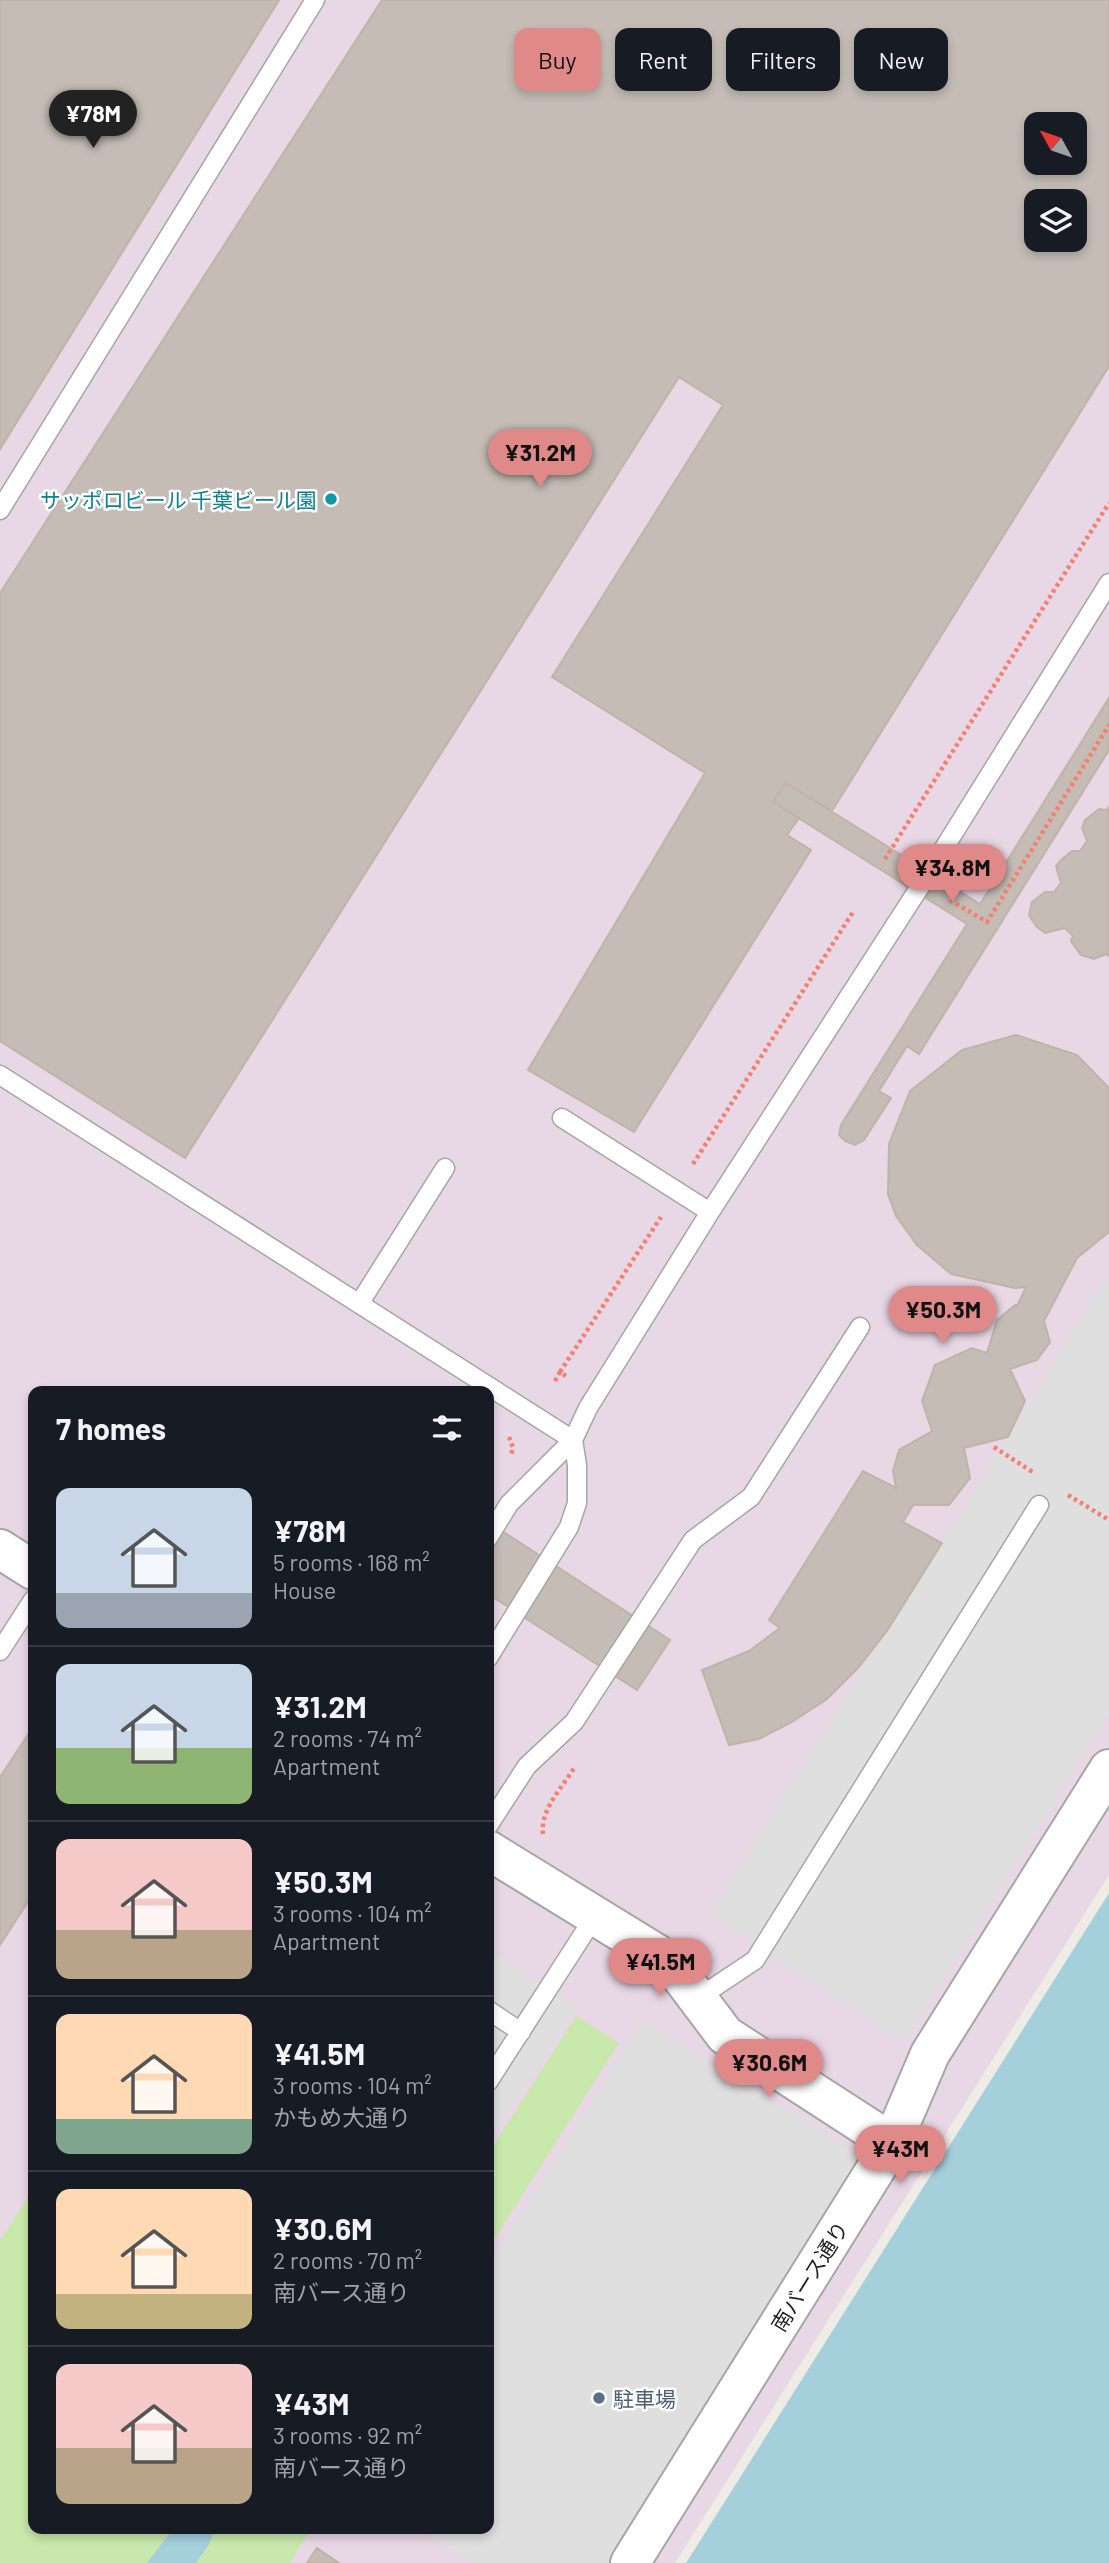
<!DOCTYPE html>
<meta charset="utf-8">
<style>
body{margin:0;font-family:Barlow,"Noto Sans JP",sans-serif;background:#242831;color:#f1f3f6;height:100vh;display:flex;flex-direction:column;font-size:26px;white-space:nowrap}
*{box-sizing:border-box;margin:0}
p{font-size:23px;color:#9ea1a6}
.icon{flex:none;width:38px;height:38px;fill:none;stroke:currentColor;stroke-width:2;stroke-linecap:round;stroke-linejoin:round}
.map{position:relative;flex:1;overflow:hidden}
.details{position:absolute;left:28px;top:1386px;width:466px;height:1148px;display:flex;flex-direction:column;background:#171b24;border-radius:14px;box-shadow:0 4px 10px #0003}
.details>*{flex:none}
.guide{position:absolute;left:514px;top:28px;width:488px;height:63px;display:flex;gap:14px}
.needle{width:46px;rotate:310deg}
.fabs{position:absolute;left:1024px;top:112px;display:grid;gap:14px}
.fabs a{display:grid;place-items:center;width:63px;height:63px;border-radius:14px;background:#171b24;box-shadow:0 4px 10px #0003;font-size:35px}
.price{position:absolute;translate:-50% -60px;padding:0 16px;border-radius:24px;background:#df8989;color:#111;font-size:23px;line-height:46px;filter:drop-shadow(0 2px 4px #0008)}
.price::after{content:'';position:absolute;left:50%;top:42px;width:21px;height:16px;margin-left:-10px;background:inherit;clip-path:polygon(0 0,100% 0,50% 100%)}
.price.selected{background:#222;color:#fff}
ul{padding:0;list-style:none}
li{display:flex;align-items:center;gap:21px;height:175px;padding:0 28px}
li+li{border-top:2px solid #363941}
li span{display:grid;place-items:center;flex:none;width:196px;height:140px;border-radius:14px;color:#555}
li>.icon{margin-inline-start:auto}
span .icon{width:84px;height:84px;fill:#fffc;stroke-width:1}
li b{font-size:30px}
h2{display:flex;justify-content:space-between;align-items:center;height:84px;padding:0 28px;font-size:30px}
.pill{padding:0 24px;border-radius:14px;background:#171b24;box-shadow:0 4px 10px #0003;font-size:24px;line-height:63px}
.pill.selected{background:#df8989;color:#111}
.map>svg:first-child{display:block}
</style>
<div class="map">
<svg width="1109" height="2563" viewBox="0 0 1109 2563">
<rect width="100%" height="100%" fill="#efece5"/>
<path fill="#e8d7e5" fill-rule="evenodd" d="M0 0H1109V1875L675 2563H0ZM1036 124H1074V163H1036ZM1036 201H1074V240H1036ZM33 1391H488V2529H33Z"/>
<path fill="#c9e8ac" d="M576 2016 619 2043 488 2249V2154Z
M33 2189V2529H311L290 2563H0V2241Z"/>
<path fill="#dfdfdf" d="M1105 1280 1109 1283V1713L911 2030 905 2037 896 2036 710 1914Z
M488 1951 577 2007 488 2143Z
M642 2021 860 2156 607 2563H472L417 2529H488V2267Z"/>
<path fill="#a6cfdc" d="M1109 1893V2563H686Z
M173 2529 215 2530 208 2546 196 2563H147Z"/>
<path fill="#c4bcb5" stroke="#c1b3a8" stroke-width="2" fill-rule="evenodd" d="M0 0H279L0 449Z
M382 0H1109V366L832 811 786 783 773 802 799 818 787 835 811 850 634 1132 528 1070 705 773 552 677 723 405 679 377 185 1158 0 1041V593ZM1036 124H1074V163H1036ZM1036 201H1074V240H1036Z
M1109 698V750L919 1054 907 1046 879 1091 891 1098 864 1140 855 1145 845 1141 839 1135 841 1125 967 924 773 802 786 783 980 904Z
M1109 807V956L1106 954 1094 959 1081 955 1071 941 1073 936 1065 928 1045 933 1036 926 1029 915 1032 902 1045 892H1054L1061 883 1056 866 1061 860 1072 851H1080L1087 841 1082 828 1085 820 1099 809 1107 810Z
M1016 1035 1077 1055 1109 1088V1232L1077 1258 1044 1321 1050 1342 1037 1360 1010 1369 1025 1401 1008 1437 964 1448 970 1478 949 1505H913L903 1522 942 1543 887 1631 857 1669 827 1699 792 1722 759 1739 729 1745 702 1670 749 1651 780 1628 769 1620 863 1471 896 1488 893 1471 899 1450 932 1431 922 1401 935 1365 972 1348 987 1353 997 1320 1015 1305 1017 1306 1026 1287 1015 1288 951 1274 917 1245 896 1216 888 1194 889 1144 910 1091 962 1050Z
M488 1522 670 1640 637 1690 488 1594Z
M33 1727V1894L0 1945V1777Z
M317 2548 339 2563H307Z"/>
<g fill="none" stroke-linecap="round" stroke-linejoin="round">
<g stroke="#a6a6a6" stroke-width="21">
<path id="service" d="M0 510 315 0
M0 1075 573 1440 509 1504 488 1538
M562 1118 710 1212
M359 1304 445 1168
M0 1651 33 1600
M488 1658 569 1527 577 1503V1465L573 1440 588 1408 710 1212 923 882 1109 583
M488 1826 527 1766 574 1722 693 1540 751 1497 860 1327
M698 1998 755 1960 1039 1505
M488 2010 521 2032
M488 2082 595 1916"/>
</g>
<g stroke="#a6a6a6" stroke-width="42">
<path id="tertiary" d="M0 1549 33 1570
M488 1850 670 1962 725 2035 892 2143
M630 2563 892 2143 930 2054 1109 1769"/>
</g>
<path stroke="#f77f6f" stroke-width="4.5" stroke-dasharray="3.5 3.5" stroke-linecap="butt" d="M885 859 1109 503
M950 900 987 922 1109 725
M693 1164 853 912
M560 1372 661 1217
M555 1381 560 1372 566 1376
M509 1437 513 1448 511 1455
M994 1447 1034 1473
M1068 1495 1109 1520
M543 1834C540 1810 562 1788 574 1768"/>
<use href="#service" stroke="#fff" stroke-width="18"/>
<use href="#tertiary" stroke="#fff" stroke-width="38"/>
</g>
<circle fill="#0f9aa8" stroke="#fff" stroke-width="2.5" cx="331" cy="499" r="7"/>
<circle fill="#5c6f8a" stroke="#fff" stroke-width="2.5" cx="599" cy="2398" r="7"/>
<g text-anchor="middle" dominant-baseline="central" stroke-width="5" stroke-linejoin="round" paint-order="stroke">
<g font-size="21" fill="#0d838f" stroke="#fff" text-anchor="end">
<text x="317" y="499">サッポロビール 千葉ビール園</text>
</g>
<g font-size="21" fill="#1f1f1f" stroke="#fff">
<text transform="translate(809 2276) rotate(-58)">南バース通り</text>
</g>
<g font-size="21" fill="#4e5e75" stroke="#fff" text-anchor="start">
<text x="613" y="2398">駐車場</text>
</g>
</g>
</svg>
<div class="fabs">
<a><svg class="needle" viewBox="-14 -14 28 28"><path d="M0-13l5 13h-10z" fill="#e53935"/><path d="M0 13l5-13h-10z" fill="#9ea1a6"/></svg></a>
<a><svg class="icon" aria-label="layers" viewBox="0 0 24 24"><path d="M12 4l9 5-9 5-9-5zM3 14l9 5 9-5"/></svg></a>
</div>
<b class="price selected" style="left:93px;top:150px">¥78M</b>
<b class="price" style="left:540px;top:489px">¥31.2M</b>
<b class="price" style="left:952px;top:904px">¥34.8M</b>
<b class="price" style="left:943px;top:1346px">¥50.3M</b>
<b class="price" style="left:660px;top:1998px">¥41.5M</b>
<b class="price" style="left:769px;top:2099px">¥30.6M</b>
<b class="price" style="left:900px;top:2185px">¥43M</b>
<div class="guide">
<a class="pill selected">Buy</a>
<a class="pill">Rent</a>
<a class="pill">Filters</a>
<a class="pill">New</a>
</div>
<section class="details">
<h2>7 homes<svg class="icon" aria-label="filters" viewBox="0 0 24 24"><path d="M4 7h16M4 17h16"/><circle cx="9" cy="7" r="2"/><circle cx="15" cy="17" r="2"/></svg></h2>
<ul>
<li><span style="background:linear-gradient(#c9d6e8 75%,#9aa5b1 0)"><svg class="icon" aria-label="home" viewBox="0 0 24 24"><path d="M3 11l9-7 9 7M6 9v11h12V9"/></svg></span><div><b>¥78M</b><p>5 rooms · 168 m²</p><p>House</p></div></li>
<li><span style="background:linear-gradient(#c9d6e8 60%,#8fb573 0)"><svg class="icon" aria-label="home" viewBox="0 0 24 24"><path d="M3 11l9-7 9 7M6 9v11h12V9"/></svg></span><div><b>¥31.2M</b><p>2 rooms · 74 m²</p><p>Apartment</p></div></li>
<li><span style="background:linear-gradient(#f6c9c9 65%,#b9a48a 0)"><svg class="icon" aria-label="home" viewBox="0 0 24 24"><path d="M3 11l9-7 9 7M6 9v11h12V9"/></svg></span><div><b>¥50.3M</b><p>3 rooms · 104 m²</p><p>Apartment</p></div></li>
<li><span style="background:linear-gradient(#ffd9b3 75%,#7fa58c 0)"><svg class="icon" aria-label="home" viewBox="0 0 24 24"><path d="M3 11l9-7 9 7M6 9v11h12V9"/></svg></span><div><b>¥41.5M</b><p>3 rooms · 104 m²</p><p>かもめ大通り</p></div></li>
<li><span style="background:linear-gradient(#ffd9b3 75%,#c2b280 0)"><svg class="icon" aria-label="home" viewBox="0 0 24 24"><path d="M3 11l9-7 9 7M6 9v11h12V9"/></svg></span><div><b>¥30.6M</b><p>2 rooms · 70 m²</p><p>南バース通り</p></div></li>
<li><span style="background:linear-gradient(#f6c9c9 60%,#b9a48a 0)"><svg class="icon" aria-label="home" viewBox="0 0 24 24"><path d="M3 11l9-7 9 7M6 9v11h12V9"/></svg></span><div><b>¥43M</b><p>3 rooms · 92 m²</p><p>南バース通り</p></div></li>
</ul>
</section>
</div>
